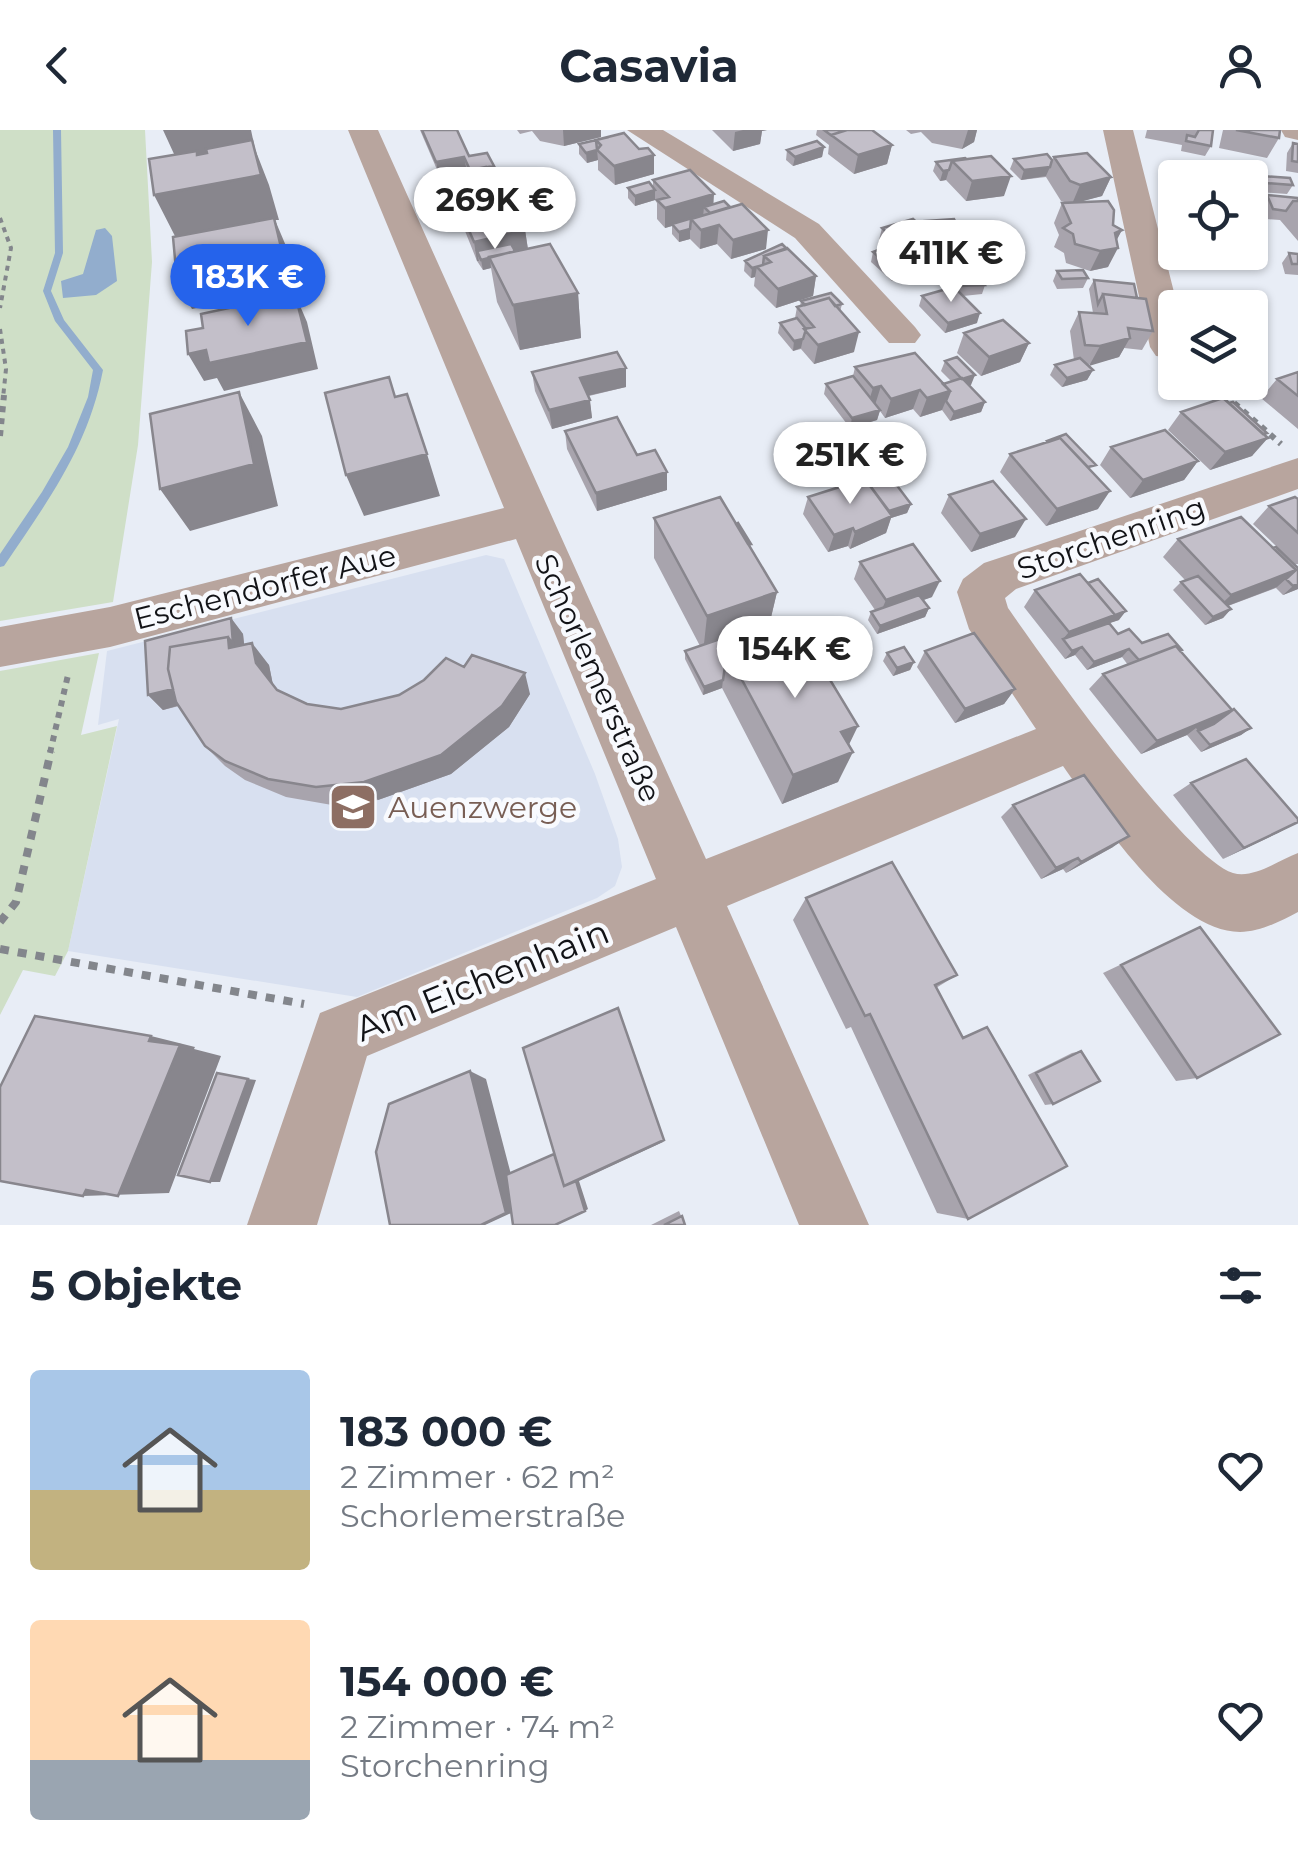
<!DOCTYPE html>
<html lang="de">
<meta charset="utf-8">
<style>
body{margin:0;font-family:Montserrat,sans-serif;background:#f2f2f3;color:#1f2937;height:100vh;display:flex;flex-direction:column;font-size:38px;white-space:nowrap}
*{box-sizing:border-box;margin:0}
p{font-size:32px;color:#747a83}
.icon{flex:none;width:55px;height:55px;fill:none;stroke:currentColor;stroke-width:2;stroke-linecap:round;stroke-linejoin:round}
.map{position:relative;height:1095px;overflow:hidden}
.panel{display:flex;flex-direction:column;background:#fff;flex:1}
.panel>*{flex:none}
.fabs{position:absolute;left:1158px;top:30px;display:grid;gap:20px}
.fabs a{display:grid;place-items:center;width:110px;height:110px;border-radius:10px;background:#fff;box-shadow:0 2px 8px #0004;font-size:50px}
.price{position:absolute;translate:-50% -85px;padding:0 22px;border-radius:35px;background:#fff;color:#222;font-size:32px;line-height:65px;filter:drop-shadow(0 2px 5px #0008)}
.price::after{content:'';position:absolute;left:50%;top:60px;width:30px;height:22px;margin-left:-15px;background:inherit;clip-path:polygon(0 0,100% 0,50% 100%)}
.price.on{background:#2563eb;color:#fff}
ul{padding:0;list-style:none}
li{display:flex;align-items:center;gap:30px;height:250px;padding:0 30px}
li span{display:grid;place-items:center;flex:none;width:280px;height:200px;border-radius:10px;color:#555}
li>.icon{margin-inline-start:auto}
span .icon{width:120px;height:120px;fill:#fffc;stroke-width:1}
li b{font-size:42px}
h2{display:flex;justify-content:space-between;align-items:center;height:120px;padding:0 30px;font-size:42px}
header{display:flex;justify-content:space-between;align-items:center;height:130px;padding:0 30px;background:#fff;font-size:45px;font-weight:700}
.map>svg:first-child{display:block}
</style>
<header><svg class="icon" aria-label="back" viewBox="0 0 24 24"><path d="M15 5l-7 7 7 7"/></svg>Casavia<svg class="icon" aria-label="person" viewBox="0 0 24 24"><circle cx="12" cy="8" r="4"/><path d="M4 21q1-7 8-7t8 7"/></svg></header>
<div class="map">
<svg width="1298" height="1095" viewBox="0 0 1298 1095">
<rect width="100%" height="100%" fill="#e8edf6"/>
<path fill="#d8e0f0" d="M486 425 504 429 595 644 618 709 622 737 615 756 597 768 357 867 68 821 119 589 98 595 107 521Z"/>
<path fill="#cfdfc7" d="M0 0H145L152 132 138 315 113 472 0 491Z
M99 523 81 605 117 596 68 821 55 846 23 840 0 885V541Z"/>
<path fill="#92adcd" d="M105 98 112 106 117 151 96 165 63 168 61 151 83 144 96 100Z"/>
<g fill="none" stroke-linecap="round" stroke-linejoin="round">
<path fill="#92adcd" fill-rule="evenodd" d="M53 0H61L63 123 51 161 64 190 103 240C88 318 47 372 4 436L0 437V424L42 362 68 317 88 267 93 240 55 191 43 161 55 123Z"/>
<path stroke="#83868c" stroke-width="4" stroke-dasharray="5 5" stroke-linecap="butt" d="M0 88 11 118 0 178
M0 199 6 239 3 268
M1210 252 1228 268"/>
<path stroke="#83868c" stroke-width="6" stroke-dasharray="6 6" stroke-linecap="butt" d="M1225 265 1281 314
M0 306 4 265
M50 623 68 545"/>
<path stroke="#83868c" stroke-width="8" stroke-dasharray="9 9" stroke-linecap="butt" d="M0 792 16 772 51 621
M0 819 304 874"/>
<path fill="#b8a59e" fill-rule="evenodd" d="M348 0H378L706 729 1036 599 969 499 957 462 963 449 984 433 1298 328V359L1016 459 1005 468 1008 478C1043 528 1184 728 1233 743 1254 749 1279 730 1298 723V782C1281 791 1260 802 1240 802 1172 801 1099 687 1063 636L727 776 869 1095H799L676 797 367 926 317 1095H247L320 883 656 749 516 409 110 517 0 537V497L110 477 504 378Z
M627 0H663L819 94 915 197 921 205 915 213H889L795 108Z
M1103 0H1133L1178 178 1175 228 1156 226 1150 217Z"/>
<path fill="#b8a59e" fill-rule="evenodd" d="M1281 0H1298V10L1285 7Z"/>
</g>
<path fill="#a8a4ad" d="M420 0H457L469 26 494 36 495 45 491 47 498 70 510 93 525 100 528 119 578 163 581 208 520 220 497 172 491 138 483 140 477 131 463 96 461 83 455 84 446 66 442 46 468 41 466 37 438 42Z
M517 0H601V7L564 16 540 11 532 1 520 4Z
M712 0H767L762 1 760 14 733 21Z
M817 0H872L892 15 887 34 854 44 828 24 829 15 816 5Z
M906 0H977L974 12 962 19 932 13 921 2 911 4Z
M1147 0H1213L1211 16 1205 26 1181 21 1182 15 1145 8Z
M1223 0H1280L1279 8 1267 28 1219 18Z
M624 3 639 19 654 25V44L615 55 598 40V30L587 33 579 24V14Z
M1293 13 1298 14V43L1286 41 1287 23Z
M824 17 822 27 793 36 786 30 787 20Z
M1054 27 1111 47 1102 66 1078 72 1122 100 1116 110 1108 137 1090 141 1066 133 1064 123 1054 117 1059 105 1054 93 1062 73H1068L1061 71 1046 47 1021 50 1010 39 1014 29 1052 30Z
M965 28 1004 66 966 71 946 50 940 51 933 41 936 32Z
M1261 46 1293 55 1287 64 1259 62 1255 56Z
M653 50 714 74 766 119 731 129 717 114 700 119 690 109 679 112 672 104V96L665 98 657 89V73L655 70 635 76 628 68V58L653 59Z
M1172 55H1175V99L1165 98 1162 74Z
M1267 65 1298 68V111L1280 90 1266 89 1261 75Z
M924 91 958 97 956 103 965 110 958 130 949 132 946 140 892 151 871 132 873 122 879 120 877 118 882 98H922Z
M782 114 816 146 813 166 776 178 754 156 755 147 751 148 744 141 745 131Z
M1289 123 1298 124V145L1285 144 1282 133Z
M1057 141 1088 148 1083 158 1057 159 1053 151Z
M955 146 985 155 982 164 963 166 977 193 945 203 919 176 922 166 952 157Z
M1094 150 1137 168 1153 201 1142 220 1124 218 1119 227 1088 235 1093 240 1087 250 1062 257 1050 245 1055 235 1074 230 1070 201 1079 182 1093 183 1089 159Z
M801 171 842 174 840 182 854 222 814 234 801 219 793 221 778 203 780 193 795 188 797 177 800 176Z
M964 203 1029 213 1020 232 981 246 957 223Z
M945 231 971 255 969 256 985 272 981 282 950 291 942 280 920 287 913 279 885 288 880 281 877 290 850 298 824 264 826 254 853 246 855 237 943 254 952 252 941 241Z
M532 242 626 257 589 266 592 288 552 299 535 261Z
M1298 242V299L1261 268 1277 249Z
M1181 282 1265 305 1252 326 1210 340 1168 300Z
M565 301 637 325 667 360 597 381 567 319Z
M1047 311 1092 341 1098 379 1046 396 1000 342 1010 324 1046 312Z
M1111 317 1198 331 1184 350 1130 368 1100 335Z
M949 365 1015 407 971 422 941 383Z
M808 367 911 374 907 383 891 388 886 403 850 419 848 416 828 422 803 384Z
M1298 369V434H1295L1253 394 1269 376Z
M654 388 736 394 751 414 750 418 777 462 768 500 759 504 849 615 838 652 782 674 722 558 703 565 685 529V521L700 516 654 428Z
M1178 409 1273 418 1298 438V459L1283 465 1276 458 1228 476 1231 479 1223 488 1205 495 1173 460 1181 452 1185 450 1163 427Z
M860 432 932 467 923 470 929 478 925 487 877 504 868 490 871 482 875 480 854 449Z
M1035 460 1119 490 1109 493 1118 504 1142 513 1181 522 1232 580 1251 598 1241 605 1201 622 1187 605 1141 624 1089 559 1103 544 1128 535 1122 527 1087 540 1075 525 1065 529 1024 477Z
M231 488 243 504 244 515 269 535 273 555 278 560 307 574 341 579 399 565 464 537 530 564 509 597 451 644 378 670 332 675 286 667 245 650 225 636 205 616 179 576 163 580 148 565Z
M925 521 1015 559 1004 574 955 593 917 537Z
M887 523 914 532 910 540 893 546 883 531Z
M1191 653 1298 692 1223 729 1173 665Z
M1013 675 1113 717 1066 743 1063 739 1041 749 1001 687Z
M806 768 957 845 936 858 963 907 987 897 968 1089 937 1083 851 897 846 899 793 790Z
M1200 797 1197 948 1176 951 1103 843Z
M1081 921 1053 974 1045 975 1028 945 1072 923Z
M679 1081 685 1095H651Z"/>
<path fill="#88868d" d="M163 0H251L255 19 269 55 279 90H275L286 116 295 158 192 179 177 151V110L154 65 180 37Z
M563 0H601V7L564 16Z
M743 0H767L762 1 760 14 733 21 735 2Z
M968 0H977L974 12 962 19Z
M892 15 887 34 854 44 858 25Z
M824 17 822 27 793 36 795 27Z
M597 20 598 30 587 33 586 23Z
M654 25V44L615 55 614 36Z
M464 27 466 37 438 42 436 32Z
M494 36 495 45 473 51 471 41Z
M1050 37 1046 46 1021 50 1024 40Z
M949 40 946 50 940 51 943 41Z
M1011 46 1004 66 966 71 972 51Z
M1111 47 1102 66 1072 74 1080 55Z
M496 55 499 74H459L461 83 455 84 451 64Z
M655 60V70L635 76V66Z
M714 64 713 82 704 77 703 87 665 98V78Z
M719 95 717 114 700 119 701 100Z
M690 99V109L679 112V102Z
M525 100 528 120 490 128 491 138 483 140 481 130 477 121 479 131H477L474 112Z
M768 100 766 119 731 129 733 110Z
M1122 100 1112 119 1118 118 1108 137 1090 141 1100 121 1115 103Z
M965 110 958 130 949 132 946 140 892 151 895 141 903 139 908 122Z
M757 137 755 147 751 148 752 138Z
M816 146 813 166 776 178 778 159Z
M578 163 581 208 520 220 513 175Z
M295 164 307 192 318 239 224 261 217 248 204 251 188 224Z
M980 183 977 193 945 203 948 193Z
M859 202 854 222 814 234 818 215Z
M1130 208 1119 227 1089 236 1100 216Z
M803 209 801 218 793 221 794 211Z
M1029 213 1020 232 981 246 989 227Z
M626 238V257L582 267 580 248Z
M1093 240 1087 250 1062 257 1067 248Z
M975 245 971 255 959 259 962 249Z
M881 256 875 275 867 277 873 258Z
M920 260 913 279 885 288 891 269Z
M950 261 942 280 920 287 927 268Z
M239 262 262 306 278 376 190 401 160 359Z
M590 270 592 288 552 299 549 280Z
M985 272 981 282 950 291 954 282Z
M880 280 877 290 850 298 852 288Z
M1267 303 1261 310 1268 308 1252 326 1210 340 1225 322Z
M427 324 440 366 364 386 346 345Z
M1198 331 1184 350 1130 368 1143 350Z
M667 342V360L597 381 596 363Z
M1110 361 1098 379 1046 396 1057 379Z
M911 374 907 383 891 388 886 403 850 419 855 402 881 383Z
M1026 389 1015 407 971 422 980 404Z
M853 398 848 416 828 422 834 405Z
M1296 440 1277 457 1214 481 1231 465Z
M940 451 932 467 879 486 886 470Z
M1298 454V459L1283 465 1293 456Z
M777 462 768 500 703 523 707 486Z
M929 478 925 487 877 504 880 496Z
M1231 479 1223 488 1205 495 1213 487Z
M1126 481 1119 490 1063 509 1069 502Z
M231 488 243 504 247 540 191 572 163 580 148 565 228 507Z
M252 513 269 535 273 555 256 533Z
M1082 517 1075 525 1065 529 1072 521Z
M1129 519 1122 527 1087 540 1094 532Z
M914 532 910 540 893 546 897 538Z
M525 543 530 564 509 597 451 644 378 670 364 652Z
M723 550 722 558 703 565 704 557Z
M1015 559 1004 574 955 593 965 579Z
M1232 580 1214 594 1198 601 1196 598 1187 605 1141 624 1157 611Z
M858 596 844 625 853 622 838 652 782 674 793 645 841 602Z
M1251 598 1241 605 1201 622 1210 615Z
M1298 692 1278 703 1223 729 1244 718Z
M1129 706 1113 717 1066 743 1081 732Z
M1078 728 1063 739 1041 749 1056 738Z
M151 906 195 917 194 919 221 926 169 1063 83 1066Z
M470 941 486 949 520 1079 485 1095H481Z
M248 949 256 950 220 1052H210Z
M664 1010 663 1012 579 1051 588 1079 585 1081 564 1056Z"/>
<path fill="#c3bfc9" stroke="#88868d" stroke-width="2.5" d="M422 0H457L469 26 487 23 494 36 470 40 464 27 436 32Z
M824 0H847L831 5 832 6Z
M847 0H872L892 15 858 25 831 5Z
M1199 0H1213L1211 16 1186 11 1187 5 1195 7Z
M1236 0H1280L1279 8Z
M624 3 639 19 648 18 654 25 614 36 597 20 601 15 596 10Z
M609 7 596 10 597 20 586 23 579 14Z
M252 10 261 45 154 65 149 29 197 21V25L207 23 206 19Z
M817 11 824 17 795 27 787 20Z
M1293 13 1298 14V32L1292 31Z
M1087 23 1111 47 1080 55 1070 51 1054 27Z
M1047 24 1052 30 1050 37 1024 40 1014 29Z
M991 26 1011 46 972 51 952 31Z
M965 28 966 29 952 31 949 40 943 41 936 32Z
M486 37 496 55 451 64 442 46Z
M690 40 714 64 665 78 657 70 669 67 653 50Z
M1261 46 1290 48 1293 55 1265 53Z
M649 52 655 60 635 66 628 58Z
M1172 55H1175V76Z
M1267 65 1298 68V71H1293L1286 81 1273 79Z
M492 67 494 70 460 77 459 74Z
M498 69 510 93 521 91 525 100 474 112 459 77Z
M724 71 730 77 710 83 704 77Z
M1108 71 1114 80 1113 95 1122 100 1115 103 1118 118 1100 121 1075 114 1073 104 1063 98 1071 93 1062 73Z
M742 74 768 100 733 110 719 95 701 100 691 89Z
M699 86 691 89 690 99 679 102 672 94Z
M274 88 284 130 177 151 173 107Z
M913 89 925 100 945 94 965 110 908 122 882 98Z
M954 89 958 97 950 98 945 94 928 99 924 91Z
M511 114 515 121 481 130 477 121Z
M550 114 578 163 513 175 489 127Z
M782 114 787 119 764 126 763 135 752 138 745 131Z
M889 116 906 131 936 121 949 130 895 141 873 122Z
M787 118 816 146 778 159 757 137 771 132 764 126Z
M1289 123 1298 124V134H1292Z
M1083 140 1088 148 1062 149 1057 141Z
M981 145 985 155 960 156 955 146Z
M1094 150 1134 154 1137 168 1103 164 1098 174Z
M954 157 980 183 948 193 922 166Z
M831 163 842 174 835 176 829 168 805 175 801 171Z
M295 164 307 212 209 233 206 220 188 224 186 201 203 198 201 184Z
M1103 164 1146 169 1153 201 1128 198 1130 208 1100 216 1085 215 1079 182 1107 184Z
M829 168 859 202 818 215 804 199 814 197 797 177Z
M797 188 806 199 803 209 794 211 780 193Z
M1003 190 1029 213 989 227 964 203Z
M617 222 626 238 580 248 590 270 549 280 532 242Z
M915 223 950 261 927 268 920 260 891 269 881 256 873 258 855 237Z
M957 227 975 245 962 249 945 231Z
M1080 228 1093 240 1067 248 1055 235Z
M1298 242V266L1277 249Z
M853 246 880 280 852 288 826 254Z
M389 247 395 267 407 264 427 324 346 345 325 263Z
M962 248 985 272 954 282 946 271 950 261 943 254Z
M239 262 254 334 160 359 150 284Z
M1223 268 1268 308 1225 322 1181 282Z
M1233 272 1267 303 1263 304 1229 273Z
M617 287 637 325 655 320 667 342 596 363 565 301Z
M1165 300 1198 331 1143 350 1111 317Z
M1066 304 1096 335 1088 337 1060 308 1048 312 1047 311Z
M1060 308 1110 361 1057 379 1010 324Z
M886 341 911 374 889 381 865 349 856 351 855 350Z
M865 349 892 386 855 402 853 398 834 405 808 367Z
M993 351 1026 389 980 404 949 365Z
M720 367 777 462 707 486 654 388Z
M1295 367 1298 369V403L1269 376Z
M1241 387 1296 440 1231 465 1178 409Z
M738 393 751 414H748L736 394Z
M913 414 940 451 886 470 860 432Z
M1276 417 1298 438V454L1293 456 1286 449 1296 440 1273 418Z
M1080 444 1115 485 1069 502 1035 460Z
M1198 446 1231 479 1213 487 1181 452Z
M1098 449 1126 481 1105 489 1115 485 1088 453Z
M919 465 929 478 880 496 871 482Z
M231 488 233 514 228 507 170 517 168 539 173 559 148 565 145 511Z
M1109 493 1118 504 1129 499 1142 513 1168 504 1182 520 1180 521 1176 516 1139 530 1129 519 1094 532 1082 517 1072 521 1063 509Z
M755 497 763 510 727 522 723 550 704 557 685 521Z
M782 503 793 520 809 515 858 596 841 602 853 622 793 645 727 522Z
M974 503 1015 559 965 579 925 521Z
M228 507 229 518 252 513 256 533 277 560 307 574 341 579 399 565 424 550 446 528 464 537 472 525 525 543 502 576 441 625 364 652 316 657 268 649 225 631 205 616 176 572 168 539 170 517Z
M1176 516 1232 580 1157 611 1103 544Z
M904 517 914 532 897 538 887 523Z
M1234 579 1251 598 1210 615 1198 601 1214 594Z
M1246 629 1298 689V692L1244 718 1191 653Z
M1084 645 1129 706 1081 732 1078 728 1056 738 1013 675Z
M892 732 957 845 935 855 963 908 987 897 1067 1036 968 1089 870 884 865 886 806 768Z
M1200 797 1280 904 1197 948 1121 835Z
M618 878 664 1010 564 1056 523 918Z
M35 886 151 906 149 911 180 915 118 1066 86 1060 83 1066 0 1051V957Z
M1081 921 1100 951 1053 974 1036 943Z
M470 941 506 1083 481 1095H390L376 1022 389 974Z
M217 943 248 949 210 1052 178 1045Z
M554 1024 564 1056 576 1051 585 1081 555 1095H513L506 1045Z
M682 1086 685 1095H664Z"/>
<defs>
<g id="school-square" transform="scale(2.5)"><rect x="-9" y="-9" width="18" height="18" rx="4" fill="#8d6e63" stroke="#f8fafe"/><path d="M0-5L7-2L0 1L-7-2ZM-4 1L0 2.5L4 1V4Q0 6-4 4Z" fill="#fff"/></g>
</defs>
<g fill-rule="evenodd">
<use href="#school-square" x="353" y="677"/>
</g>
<g text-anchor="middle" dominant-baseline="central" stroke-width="9" stroke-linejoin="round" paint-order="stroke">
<g font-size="30" fill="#121317" stroke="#f8fafe">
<text transform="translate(1111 408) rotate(-19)">Storchenring</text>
<text transform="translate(265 457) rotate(-14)">Eschendorfer Aue</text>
<text transform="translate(598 548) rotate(66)">Schorlemerstraße</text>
</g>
<g font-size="30" fill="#785e54" stroke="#f8fafe" text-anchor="start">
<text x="388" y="677">Auenzwerge</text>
</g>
<g font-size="35" fill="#121317" stroke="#f8fafe">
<text transform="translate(482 850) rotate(-22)">Am Eichenhain</text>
</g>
</g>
</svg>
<div class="fabs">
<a><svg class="icon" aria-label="locate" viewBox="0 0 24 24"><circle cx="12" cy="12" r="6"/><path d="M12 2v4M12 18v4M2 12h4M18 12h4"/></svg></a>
<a><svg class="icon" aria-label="layers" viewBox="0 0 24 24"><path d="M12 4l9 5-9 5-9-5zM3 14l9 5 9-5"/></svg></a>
</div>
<b class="price" style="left:495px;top:122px">269K €</b>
<b class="price" style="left:951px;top:175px">411K €</b>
<b class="price on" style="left:248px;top:199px">183K €</b>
<b class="price" style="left:850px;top:377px">251K €</b>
<b class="price" style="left:795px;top:571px">154K €</b>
</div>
<section class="panel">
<h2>5 Objekte<svg class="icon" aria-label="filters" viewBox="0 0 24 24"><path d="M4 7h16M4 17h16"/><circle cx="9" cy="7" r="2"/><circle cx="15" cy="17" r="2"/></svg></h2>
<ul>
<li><span style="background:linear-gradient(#a9c7e8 60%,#c2b280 0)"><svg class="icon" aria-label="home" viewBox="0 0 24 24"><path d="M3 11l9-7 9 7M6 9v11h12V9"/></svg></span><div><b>183 000 €</b><p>2 Zimmer · 62 m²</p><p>Schorlemerstraße</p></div><svg class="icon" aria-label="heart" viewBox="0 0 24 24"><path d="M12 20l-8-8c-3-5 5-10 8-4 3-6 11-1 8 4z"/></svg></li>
<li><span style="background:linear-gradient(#ffd9b3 70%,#9aa5b1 0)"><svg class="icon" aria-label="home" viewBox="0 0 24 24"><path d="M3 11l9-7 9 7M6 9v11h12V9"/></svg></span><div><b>154 000 €</b><p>2 Zimmer · 74 m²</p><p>Storchenring</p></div><svg class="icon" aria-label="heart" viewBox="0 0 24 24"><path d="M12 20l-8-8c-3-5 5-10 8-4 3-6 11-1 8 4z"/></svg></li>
</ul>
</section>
